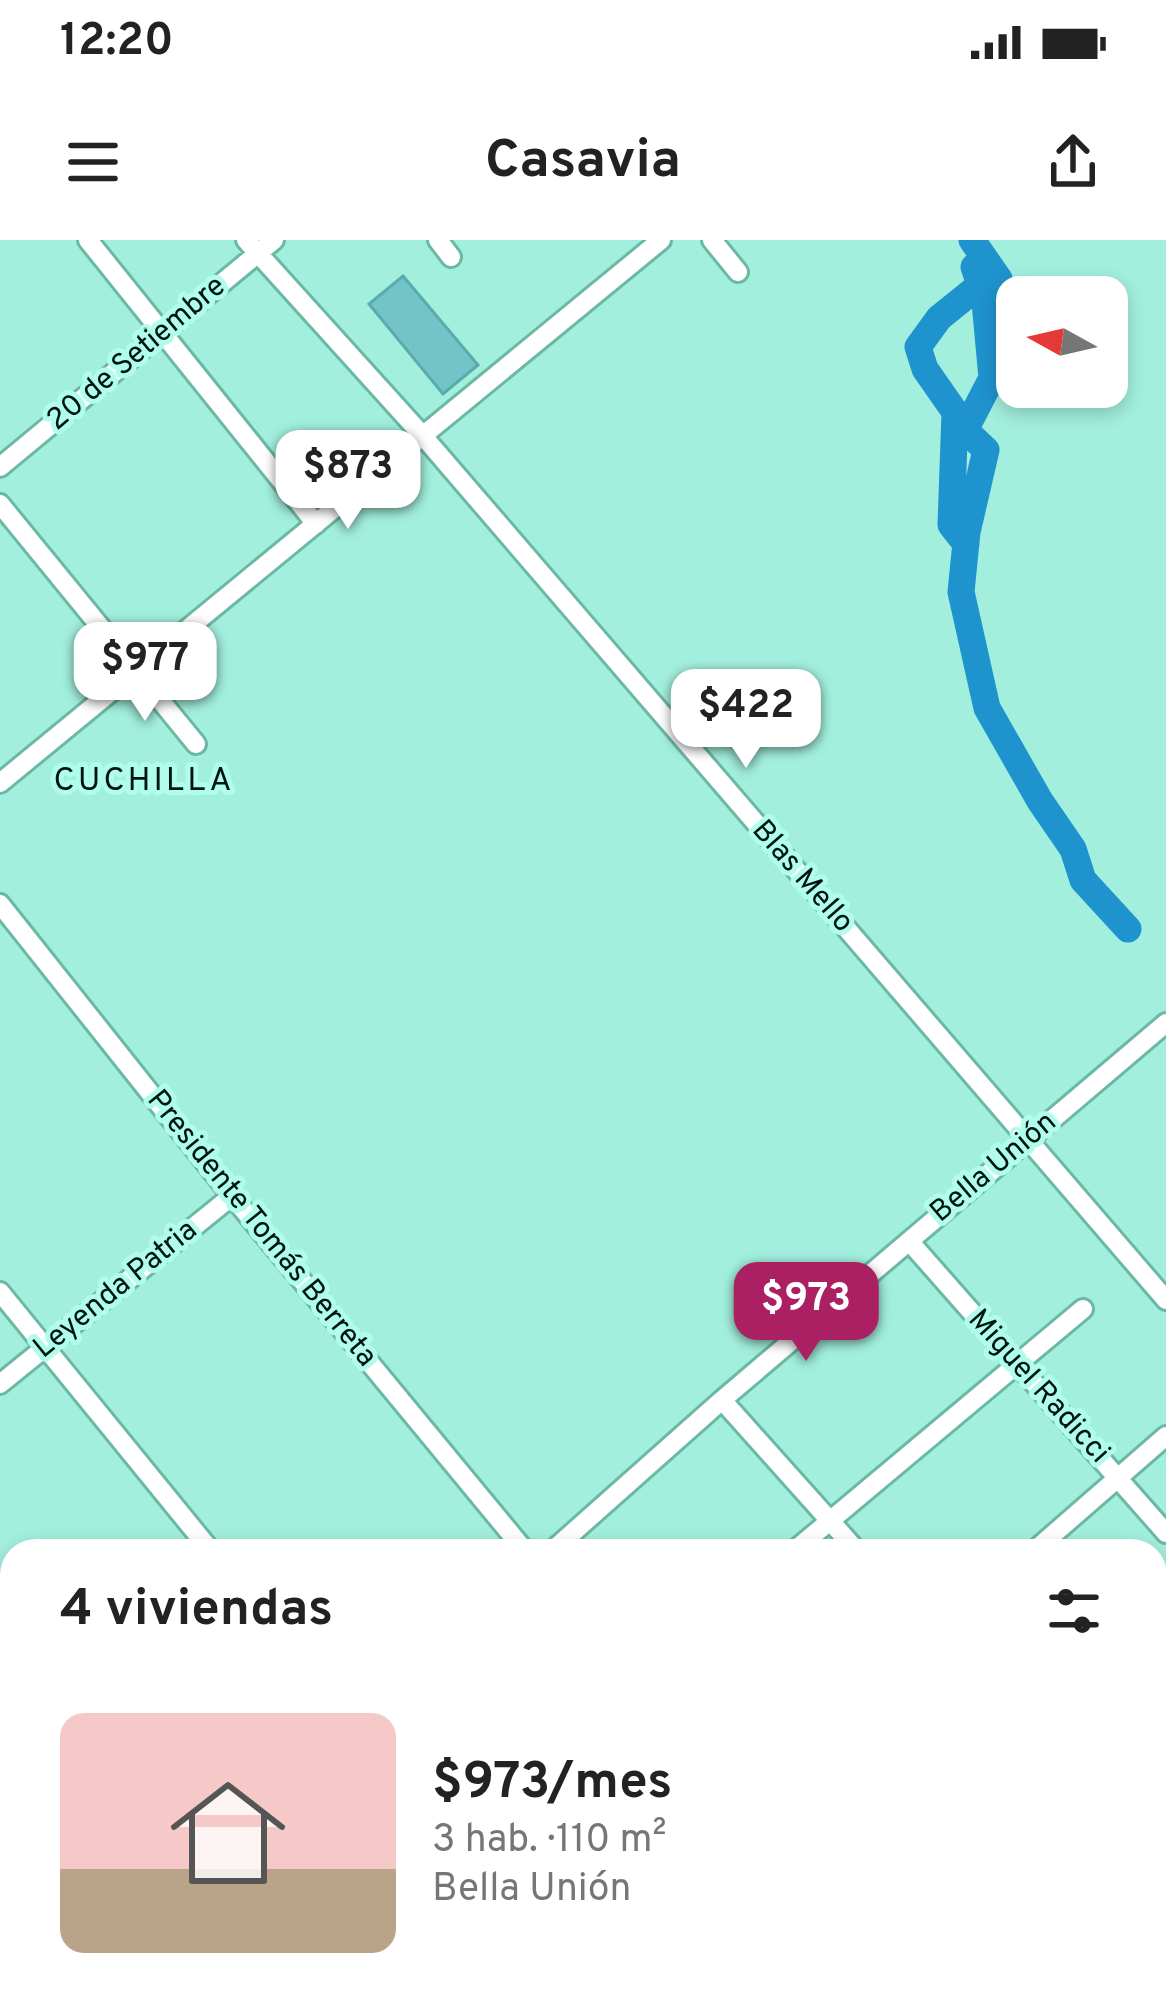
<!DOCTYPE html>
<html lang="es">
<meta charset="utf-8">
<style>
body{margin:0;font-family:Overpass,sans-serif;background:#f2f2f2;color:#222;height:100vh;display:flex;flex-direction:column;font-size:45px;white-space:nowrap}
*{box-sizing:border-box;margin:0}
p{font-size:39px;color:#767676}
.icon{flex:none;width:66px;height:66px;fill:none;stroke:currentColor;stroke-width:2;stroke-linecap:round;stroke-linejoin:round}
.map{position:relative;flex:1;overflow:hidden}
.drawer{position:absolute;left:0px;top:1299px;width:1167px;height:471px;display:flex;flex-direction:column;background:#fff;border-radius:36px 36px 0 0;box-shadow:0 6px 18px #0003}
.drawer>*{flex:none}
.needle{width:78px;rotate:278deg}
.buttons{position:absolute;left:996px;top:36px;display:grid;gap:24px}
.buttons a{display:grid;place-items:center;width:132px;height:132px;border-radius:24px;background:#fff;box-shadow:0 6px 18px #0003;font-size:60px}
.price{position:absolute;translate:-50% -102px;padding:0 27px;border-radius:24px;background:#fff;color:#222;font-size:39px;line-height:78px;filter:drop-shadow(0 3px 6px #0008)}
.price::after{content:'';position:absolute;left:50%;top:72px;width:36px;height:27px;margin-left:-18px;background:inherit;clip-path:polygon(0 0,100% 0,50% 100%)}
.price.current{background:#aa2062;color:#fff}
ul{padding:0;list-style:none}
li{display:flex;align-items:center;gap:36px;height:300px;padding:0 60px}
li+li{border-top:3px solid #e0e0e0}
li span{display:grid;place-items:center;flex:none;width:336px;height:240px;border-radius:24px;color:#555}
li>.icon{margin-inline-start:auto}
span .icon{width:144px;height:144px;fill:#fffc;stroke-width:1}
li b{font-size:51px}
h2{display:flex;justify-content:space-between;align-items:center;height:144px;padding:0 60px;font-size:51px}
.status{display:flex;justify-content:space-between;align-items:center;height:84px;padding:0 60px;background:#fff;direction:ltr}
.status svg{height:33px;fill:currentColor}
header{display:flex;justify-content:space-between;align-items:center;height:156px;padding:0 60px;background:#fff;font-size:54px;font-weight:700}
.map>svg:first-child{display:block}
</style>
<div class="status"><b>12:20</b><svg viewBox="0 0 49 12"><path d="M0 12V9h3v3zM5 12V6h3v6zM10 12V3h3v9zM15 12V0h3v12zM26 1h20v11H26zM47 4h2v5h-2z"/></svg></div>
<header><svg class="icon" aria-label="menu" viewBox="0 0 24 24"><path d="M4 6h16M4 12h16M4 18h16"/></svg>Casavia<svg class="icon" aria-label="share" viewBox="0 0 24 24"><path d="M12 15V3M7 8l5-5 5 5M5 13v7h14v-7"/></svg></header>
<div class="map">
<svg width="1166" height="1768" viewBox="0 0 1166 1768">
<rect width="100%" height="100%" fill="#a2efdd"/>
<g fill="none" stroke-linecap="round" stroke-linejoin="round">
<path stroke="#1f93ce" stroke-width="27" d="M972 0 999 39 985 62 992 138 965 190 986 210 967 292 961 352 987 468 1040 561 1073 609 1083 640 1128 689
M966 304 951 285 955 172 925 129 918 107 939 78 980 45 974 27"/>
</g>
<path fill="#72c4c6" stroke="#59abad" stroke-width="3" d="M403 36 478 125 443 154 369 64Z"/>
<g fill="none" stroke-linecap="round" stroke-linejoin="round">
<g stroke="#6cb8a7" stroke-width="24">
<path id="minor" d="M88 0 316 284
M246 0 423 196 1166 1060
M438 0 451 17
M712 0 738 32
M0 227 274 0
M0 264 196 504
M0 543 661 0
M0 664 232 956 525 1311
M909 1001 1166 1293
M0 1052 211 1311
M0 1144 232 956
M722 1160 857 1311
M552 1311 722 1160 1166 783
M794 1311 1083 1069
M1034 1311 1166 1196
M1155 1396 1166 1387
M0 1449 12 1464
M1155 1516 1166 1507
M1155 1649 1166 1661
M236 1758 242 1768
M741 1758 751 1768
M0 1760 12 1750
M1153 1768 1166 1756"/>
</g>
<use href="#minor" stroke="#fff" stroke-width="18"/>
</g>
<g text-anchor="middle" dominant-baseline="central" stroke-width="10" stroke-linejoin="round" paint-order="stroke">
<g font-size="30" fill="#001410" stroke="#affdea">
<text transform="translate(137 114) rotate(-40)">20 de Setiembre</text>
<text transform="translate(802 637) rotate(49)">Blas Mello</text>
<text transform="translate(994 928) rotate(-40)">Bella Unión</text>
<text transform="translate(261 989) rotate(51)">Presidente Tomás Berreta</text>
<text transform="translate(116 1050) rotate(-39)">Leyenda Patria</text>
<text transform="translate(1038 1147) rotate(48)">Miguel Radicci</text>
</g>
<g font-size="33" letter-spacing="3" fill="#001410" stroke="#affdea">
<text x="144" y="542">CUCHILLA</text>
</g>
</g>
</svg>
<div class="buttons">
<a><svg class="needle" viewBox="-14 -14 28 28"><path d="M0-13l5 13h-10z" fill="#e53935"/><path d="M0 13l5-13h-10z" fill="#767676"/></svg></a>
</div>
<b class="price" style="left:348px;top:292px">$873</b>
<b class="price" style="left:145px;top:484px">$977</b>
<b class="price" style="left:746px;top:531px">$422</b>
<b class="price current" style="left:806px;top:1124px">$973</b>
<section class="drawer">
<h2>4 viviendas<svg class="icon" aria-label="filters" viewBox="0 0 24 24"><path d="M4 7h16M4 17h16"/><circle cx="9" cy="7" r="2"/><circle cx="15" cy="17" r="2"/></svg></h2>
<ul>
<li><span style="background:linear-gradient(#f6c9c9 65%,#b9a48a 0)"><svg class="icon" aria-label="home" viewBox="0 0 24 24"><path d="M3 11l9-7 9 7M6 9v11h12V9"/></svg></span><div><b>$973/mes</b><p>3 hab. · 110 m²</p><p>Bella Unión</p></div></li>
</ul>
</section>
</div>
